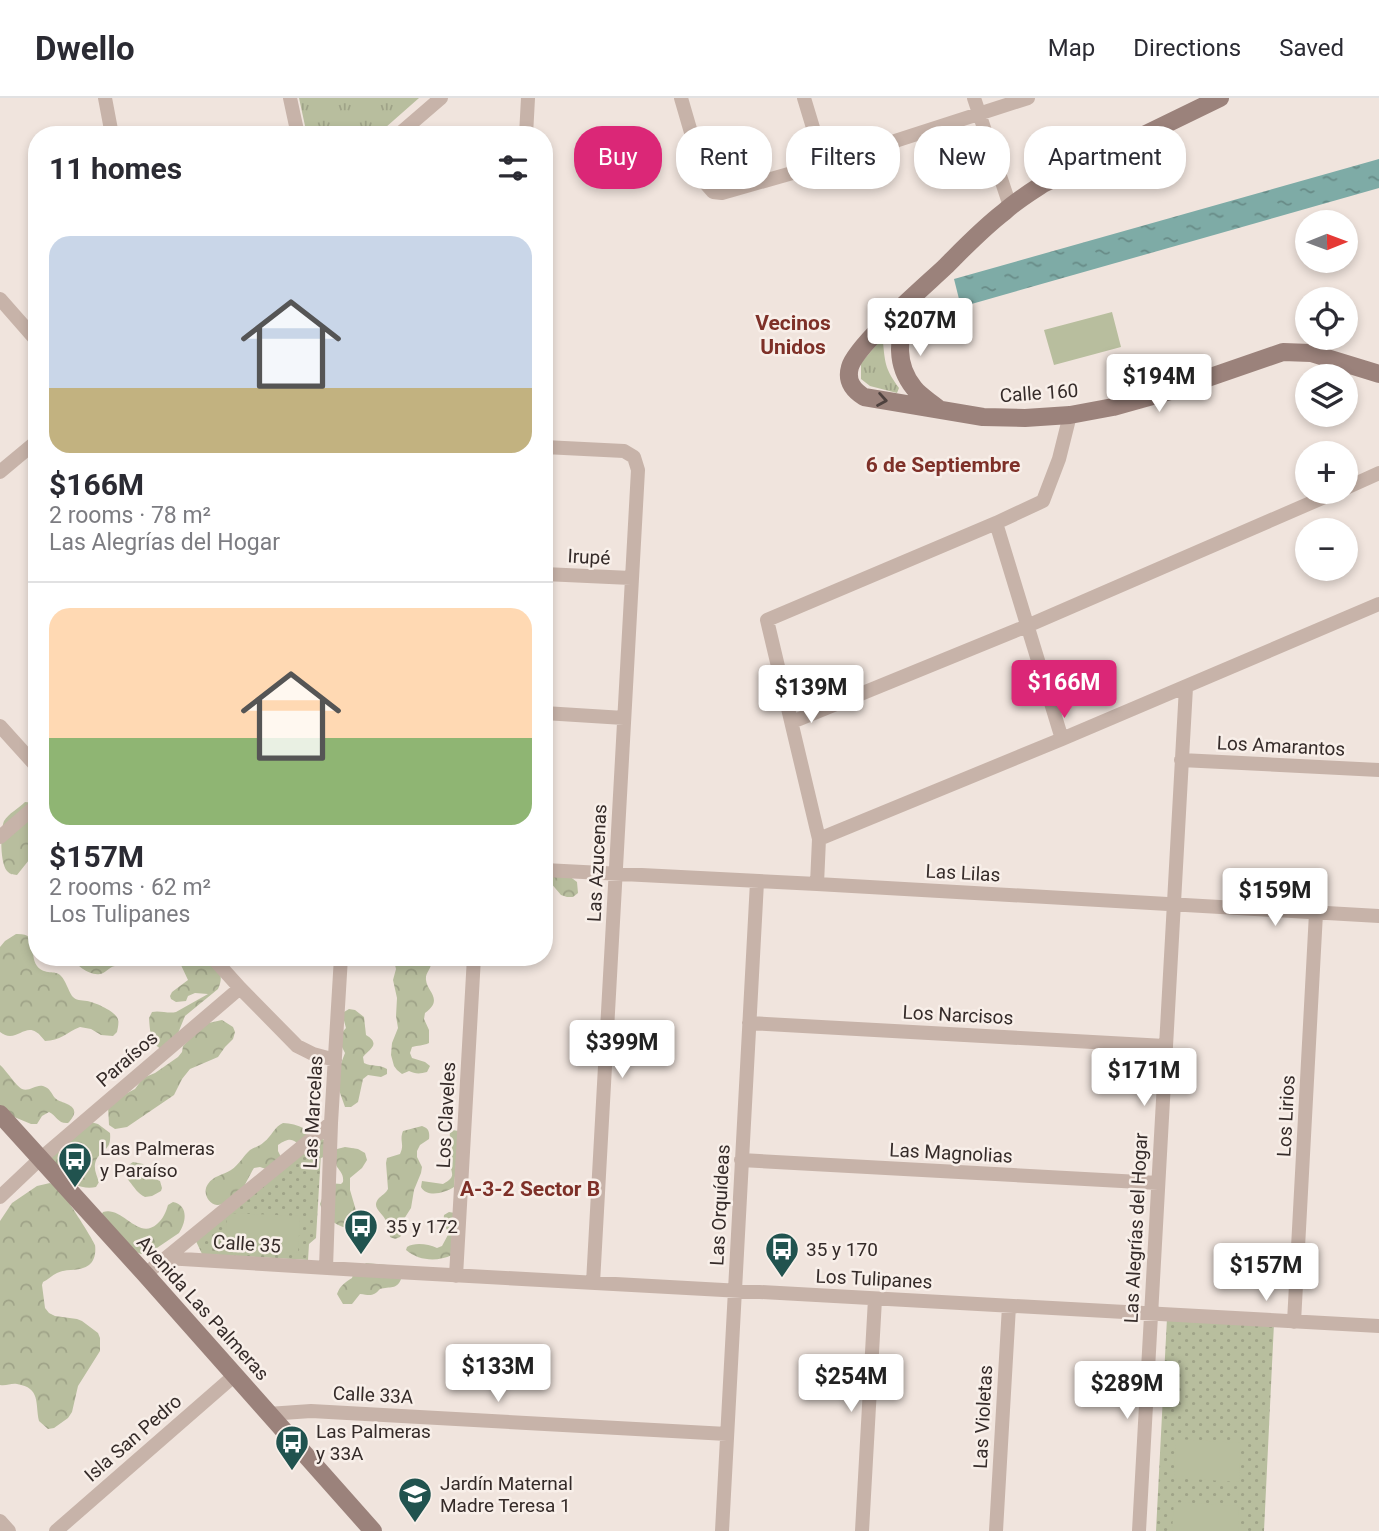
<!DOCTYPE html>
<meta charset="utf-8">
<style>
body{margin:0;font-family:Roboto,sans-serif;background:#f2f2f3;color:#2b2b33;height:100vh;display:flex;flex-direction:column;font-size:26px;white-space:nowrap}
*{box-sizing:border-box;margin:0}
p{font-size:23px;color:#7c7c81}
.icon{flex:none;width:38px;height:38px;fill:none;stroke:currentColor;stroke-width:2;stroke-linecap:round;stroke-linejoin:round}
.map{position:relative;flex:1;overflow:hidden}
.details{position:absolute;left:28px;top:28px;width:525px;height:840px;display:flex;flex-direction:column;background:#fff;border-radius:28px;box-shadow:0 4px 10px #0003}
.details>*{flex:none}
.guide{position:absolute;left:574px;top:28px;width:665px;height:63px;display:flex;gap:14px}
.needle{width:46px;rotate:89deg}
.fabs{position:absolute;left:1295px;top:112px;display:grid;gap:14px}
.fabs a{display:grid;place-items:center;width:63px;height:63px;border-radius:50%;background:#fff;box-shadow:0 4px 10px #0003;font-size:35px}
.price{position:absolute;translate:-50% -60px;padding:0 16px;border-radius:7px;background:#fff;color:#222;font-size:23px;line-height:46px;filter:drop-shadow(0 2px 4px #0008)}
.price::after{content:'';position:absolute;left:50%;top:42px;width:21px;height:16px;margin-left:-10px;background:inherit;clip-path:polygon(0 0,100% 0,50% 100%)}
.price.current{background:#db2777;color:#fff}
ul{padding:0;list-style:none}
li{display:grid;align-content:center;gap:14px;height:371px;padding:0 21px}
li+li{border-top:2px solid #e1e1e2}
li span{display:grid;place-items:center;height:217px;border-radius:21px;color:#555}
li>.icon{margin-inline-start:auto}
span .icon{width:126px;height:126px;fill:#fffc;stroke-width:1}
li b{font-size:30px}
h2{display:flex;justify-content:space-between;align-items:center;height:84px;padding:0 21px;font-size:30px}
.chip{padding:0 24px;border-radius:28px;background:#fff;box-shadow:0 4px 10px #0003;font-size:24px;line-height:63px}
.chip.current{background:#db2777;color:#fff}
header{display:flex;align-items:center;gap:42px;box-sizing:border-box;height:98px;padding:0 35px;background:#fff;border-bottom:2px solid #e1e1e2}
header strong{font-size:33px}
nav{display:flex;gap:38px;margin-inline-start:auto;font-size:24px}
.map>svg:first-child{display:block}
</style>
<header>
<strong>Dwello</strong>
<nav><a>Map</a><a>Directions</a><a>Saved</a></nav>
</header>
<div class="map">
<svg width="1379" height="1433" viewBox="0 0 1379 1433">
<defs>
<pattern id="grass-tufts" width="24" height="20" patternUnits="userSpaceOnUse" patternTransform="scale(1.75)"><rect width="24" height="20" fill="#b8be9e"/><path d="M3 7l-1-3M5 7V3M7 7l1-3M15 17l-1-3M17 17v-4M19 17l1-3" fill="none" stroke="#9fa388"/></pattern>
<pattern id="forest-crowns" width="20" height="18" patternUnits="userSpaceOnUse" patternTransform="scale(1.75)"><rect width="20" height="18" fill="#b8be9e"/><path d="M2 6a3 3 0 1 1 6 0M12 15a3 3 0 1 1 6 0" fill="none" stroke="#9fa388"/></pattern>
<pattern id="park-dots" width="8" height="8" patternUnits="userSpaceOnUse" patternTransform="scale(1.75)"><rect width="8" height="8" fill="#b8be9e"/><path d="M2 2h.1M6 6h.1" fill="none" stroke="#9fa388" stroke-width="1.8" stroke-linecap="round"/></pattern>
<pattern id="water-ripples" width="26" height="14" patternUnits="userSpaceOnUse" patternTransform="scale(1.75)"><rect width="26" height="14" fill="#7eaba6"/><path d="M2 4q2-2 4 0t4 0M15 11q2-2 4 0t4 0" fill="none" stroke="#688b87"/></pattern>
</defs>
<rect width="100%" height="100%" fill="#f0e4dd"/>
<path fill="url(#grass-tufts)" d="M299 0H419L377 37H307Z
M879 244H883C885 267 886 272 899 290L897 295 870 288 861 281V265Z"/>
<path fill="url(#forest-crowns)" d="M25 704 37 705V752L17 777C12 776 11 777 7 773 0 765 0 733 4 723 9 715 18 711 25 704Z
M544 764 556 768 577 784 578 795 573 799H567L561 797 544 777Z
M16 836C41 835 28 855 37 868 45 878 55 871 61 878 66 883 68 892 72 898 76 903 81 902 87 903 94 904 112 912 116 918 120 922 118 929 117 934L113 938 101 937 91 931 80 929C67 934 60 943 45 943 42 940 40 936 36 934 24 926 15 946 0 934V849L5 843Z
M70 859H135L133 866C126 868 122 867 115 868 109 869 106 875 100 876 89 878 77 867 70 859Z
M182 859H215C219 871 224 879 218 891L185 918 174 945 164 952C150 948 150 932 149 920L152 914C160 912 168 916 176 914L208 896 195 895 188 898 186 903 176 904 171 901 170 898 172 894 188 882 180 865Z
M393 859H430C434 872 425 872 426 882 427 894 444 901 425 915L424 921 429 932V945C423 948 418 947 412 949L410 955 412 960 425 964 430 968 427 974C420 976 415 976 409 973L402 976 397 972 394 968 391 957 392 945 398 930 396 918 397 900 393 882 396 871Z
M349 911 355 912 364 919 366 937C381 946 370 951 363 959L364 965C372 969 379 966 387 971V976L381 979 368 977 363 981 358 1004 351 1009H345L339 992 340 968 345 955 340 945 339 938 346 930 343 919 344 914Z
M222 922 233 929 235 934 233 941 225 949 218 959 190 971 182 981 174 997 127 1029 115 1031 109 1027 108 1008 112 1003 135 991 143 980 155 975 178 959 182 954 183 948 204 926Z
M0 967C6 972 16 988 22 991 29 994 36 986 43 988 50 990 51 995 55 1000 60 1006 86 1006 68 1025 58 1026 57 1018 49 1014L42 1018 37 1026H31L0 1013Z
M87 1023 98 1026 110 1035C112 1055 98 1051 95 1066 94 1072 97 1078 99 1084L96 1089C84 1092 70 1086 61 1078 57 1074 54 1067 51 1062L56 1049Z
M283 1025C298 1025 311 1034 324 1042L326 1058 321 1060C317 1059 313 1058 309 1056 296 1048 296 1034 278 1047V1053L283 1063 266 1071 260 1069 254 1070C250 1076 241 1096 237 1099 234 1102 222 1107 217 1107 208 1106 202 1094 208 1086 213 1078 223 1077 231 1072 239 1067 243 1058 250 1052 255 1049 260 1048 264 1044 272 1038 274 1029 283 1025Z
M422 1028C428 1030 430 1033 429 1041L420 1047 417 1053V1059L422 1069 421 1075 414 1092 411 1110 404 1121V1134L400 1139 395 1141 390 1139C389 1133 389 1126 385 1121 381 1114 371 1109 379 1100 382 1097 386 1095 388 1091L386 1065 387 1060 400 1056C405 1046 399 1043 403 1033Z
M452 1032 459 1033 454 1089C445 1095 427 1100 421 1089L422 1083 443 1086C458 1078 450 1075 450 1063 451 1052 453 1062 452 1051 451 1045 449 1040 450 1034Z
M345 1049 358 1051 365 1055 367 1062 362 1070 350 1080V1092L357 1116V1123L356 1126 347 1130C334 1127 324 1119 320 1106L328 1085 341 1086 343 1084C344 1075 339 1073 336 1067 334 1063 334 1056 333 1052Z
M133 1064 143 1066 148 1078 160 1083 162 1090 161 1093 152 1098 145 1099C137 1095 135 1090 129 1083 123 1074 124 1070 133 1064Z
M50 1085C53 1087 56 1089 59 1091 63 1094 94 1143 95 1147 96 1153 95 1163 89 1167 80 1174 67 1170 57 1175 52 1177 48 1182 43 1184L42 1187 45 1210 49 1215 55 1218 77 1221 82 1223 98 1235 100 1240V1253L78 1288 72 1314 68 1320 54 1330 48 1331 39 1323C35 1305 41 1290 17 1286 11 1285 7 1288 0 1287V1123L12 1105 37 1088Z
M173 1104C189 1107 186 1125 179 1135L148 1156H141L134 1153 100 1119 103 1114C123 1108 138 1143 157 1126 163 1121 166 1114 168 1107Z
M449 1114 455 1115 452 1157C437 1164 419 1163 406 1152L407 1149C415 1144 428 1146 437 1150L442 1148 449 1135C445 1129 443 1125 444 1117Z
M366 1165 387 1167 401 1181C397 1192 390 1188 380 1191 373 1199 370 1197 360 1196L352 1206H343L337 1196C340 1188 344 1185 352 1180L353 1177Z"/>
<path fill="url(#park-dots)" d="M303 1049 311 1054 314 1051 321 1055 316 1140 309 1146 308 1162 202 1156 194 1139Z
M1167 1220 1274 1225 1264 1433H1156Z"/>
<path fill="#b8be9e" d="M1112 214 1121 249 1054 267 1044 232Z
M227 1115 300 1118 298 1155 225 1152Z
M1176 1341 1241 1345 1239 1384 1174 1380Z
M1174 1404 1239 1408 1238 1433H1172Z"/>
<path fill="url(#water-ripples)" d="M1379 61V90L961 209 954 181Z"/>
<g fill="none" stroke-linecap="round" stroke-linejoin="round">
<path stroke="#c7b3a9" stroke-width="14" d="M105 0 112 37
M290 0 298 37
M681 0 706 86 713 94 722 95 824 66 1028 0
M804 0 824 66
M974 0 1010 108
M398 37 441 0
M526 37 528 0
M0 201 37 243
M544 349 624 353 634 359 638 372 593 1185
M0 374 37 343
M1346 390 1379 375
M996 425 1062 641
M544 476 631 480
M544 615 624 620
M792 624 1027 528 1336 394
M0 628 37 669
M1181 662 1379 672
M0 739 37 707
M819 741 767 522 996 425 1043 403 1059 361 1070 317
M544 772 817 786 1379 818
M817 786 819 741 1062 641 1379 506
M212 859 240 890 297 948 313 956 335 962
M749 925 1165 948
M741 1062 1158 1085
M0 1099 40 1061 240 890
M166 1160 360 1172 1379 1228
M326 1170 331 1025 341 859
M145 1176 166 1160 331 1025
M456 1178 474 859
M1294 1224 1316 815
M268 1316 311 1313 727 1336
M0 1423 9 1433
M56 1433 235 1277
M722 1433 757 784
M862 1433 875 1201
M996 1433 1009 1208
M1139 1433 1186 589"/>
<path stroke="#9b827b" stroke-width="18" d="M1220 0 1043 86C1029 95 1016 103 1004 114 983 130 964 150 945 169 926 187 856 247 850 269 846 283 853 292 864 299L983 319 1025 320 1070 317 1113 309 1170 293 1283 254 1311 255 1379 276
M907 205C901 235 892 263 914 290 920 298 931 304 939 311
M0 1016 145 1176 373 1433"/>
</g>
<defs><path id="oneway-chevron" d="M-2-3.5L2.5 0L-2 3.5" fill="none" stroke-width="1.6" stroke-linecap="round" stroke-linejoin="round" transform="scale(1.75)"/></defs>
<use stroke="#4e413e" href="#oneway-chevron" transform="translate(882 302) rotate(10)"/>
<defs>
<g id="bus-pin" transform="scale(1.75)"><path d="M0 17L-7.5 6A9.5 9.5 0 1 1 7.5 6Z" fill="#21534f" stroke="#f8efe9"/><path d="M-5-6H5V4H4V6H2V4H-2V6H-4V4H-5ZM-3.5-4V0h7V-4ZM-3.5 1.2v1.5H-2V1.2ZM2 1.2v1.5H3.5V1.2Z" fill="#fff"/></g>
<g id="school-pin" transform="scale(1.75)"><path d="M0 17L-7.5 6A9.5 9.5 0 1 1 7.5 6Z" fill="#21534f" stroke="#f8efe9"/><path d="M0-5L7-2L0 1L-7-2ZM-4 1L0 2.5L4 1V4Q0 6-4 4Z" fill="#fff"/></g>
</defs>
<g fill-rule="evenodd">
<use href="#bus-pin" x="75" y="1061"/>
<use href="#bus-pin" x="361" y="1128"/>
<use href="#bus-pin" x="782" y="1151"/>
<use href="#bus-pin" x="292" y="1344"/>
<use href="#school-pin" x="415" y="1396"/>
</g>
<g text-anchor="middle" dominant-baseline="central" stroke-width="5" stroke-linejoin="round" paint-order="stroke">
<g font-size="19" fill="#352b29" stroke="#f8efe9">
<text transform="translate(1039 295) rotate(-4)">Calle 160</text>
<text transform="translate(589 459) rotate(3)">Irupé</text>
<text transform="translate(1281 648) rotate(3)">Los Amarantos</text>
<text transform="translate(597 765) rotate(-87)">Las Azucenas</text>
<text transform="translate(963 775) rotate(3)">Las Lilas</text>
<text transform="translate(958 917) rotate(3)">Los Narcisos</text>
<text transform="translate(127 961) rotate(-41)">Paraísos</text>
<text transform="translate(313 1014) rotate(-87)">Las Marcelas</text>
<text transform="translate(446 1017) rotate(-87)">Los Claveles</text>
<text transform="translate(1286 1018) rotate(-87)">Los Lirios</text>
<text transform="translate(951 1055) rotate(3)">Las Magnolias</text>
<text transform="translate(720 1107) rotate(-87)">Las Orquídeas</text>
<text transform="translate(1136 1130) rotate(-87)">Las Alegrías del Hogar</text>
<text transform="translate(247 1146) rotate(4)">Calle 35</text>
<text transform="translate(874 1181) rotate(3)">Los Tulipanes</text>
<text transform="translate(203 1210) rotate(48)">Avenida Las Palmeras</text>
<text transform="translate(373 1297) rotate(3)">Calle 33A</text>
<text transform="translate(983 1319) rotate(-87)">Las Violetas</text>
<text transform="translate(133 1340) rotate(-41)">Isla San Pedro</text>
</g>
<g font-size="19" fill="#352b29" stroke="#f8efe9" text-anchor="start">
<text x="100" y="1050">Las Palmeras<tspan x="100" dy="22">y Paraíso</tspan></text>
<text x="386" y="1128">35 y 172</text>
<text x="806" y="1151">35 y 170</text>
<text x="316" y="1333">Las Palmeras<tspan x="316" dy="22">y 33A</tspan></text>
<text x="440" y="1385">Jardín Maternal<tspan x="440" dy="22">Madre Teresa 1</tspan></text>
</g>
<g font-size="21" font-weight="bold" fill="#7e3028" stroke="#f8efe9">
<text x="793" y="225">Vecinos<tspan x="793" dy="24">Unidos</tspan></text>
<text x="943" y="367">6 de Septiembre</text>
<text x="530" y="1091">A-3-2 Sector B</text>
</g>
</g>
</svg>
<div class="fabs">
<a><svg class="needle" viewBox="-14 -14 28 28"><path d="M0-13l5 13h-10z" fill="#e53935"/><path d="M0 13l5-13h-10z" fill="#7c7c81"/></svg></a>
<a><svg class="icon" aria-label="locate" viewBox="0 0 24 24"><circle cx="12" cy="12" r="6"/><path d="M12 2v4M12 18v4M2 12h4M18 12h4"/></svg></a>
<a><svg class="icon" aria-label="layers" viewBox="0 0 24 24"><path d="M12 4l9 5-9 5-9-5zM3 14l9 5 9-5"/></svg></a>
<a>+</a>
<a>−</a>
</div>
<b class="price" style="left:920px;top:260px">$207M</b>
<b class="price" style="left:1159px;top:316px">$194M</b>
<b class="price current" style="left:1064px;top:622px">$166M</b>
<b class="price" style="left:811px;top:627px">$139M</b>
<b class="price" style="left:1275px;top:830px">$159M</b>
<b class="price" style="left:622px;top:982px">$399M</b>
<b class="price" style="left:1144px;top:1010px">$171M</b>
<b class="price" style="left:1266px;top:1205px">$157M</b>
<b class="price" style="left:498px;top:1306px">$133M</b>
<b class="price" style="left:851px;top:1316px">$254M</b>
<b class="price" style="left:1127px;top:1323px">$289M</b>
<div class="guide">
<a class="chip current">Buy</a>
<a class="chip">Rent</a>
<a class="chip">Filters</a>
<a class="chip">New</a>
<a class="chip">Apartment</a>
</div>
<section class="details">
<h2>11 homes<svg class="icon" aria-label="filters" viewBox="0 0 24 24"><path d="M4 7h16M4 17h16"/><circle cx="9" cy="7" r="2"/><circle cx="15" cy="17" r="2"/></svg></h2>
<ul>
<li><span style="background:linear-gradient(#c9d6e8 70%,#c2b280 0)"><svg class="icon" aria-label="home" viewBox="0 0 24 24"><path d="M3 11l9-7 9 7M6 9v11h12V9"/></svg></span><div><b>$166M</b><p>2 rooms · 78 m²</p><p>Las Alegrías del Hogar</p></div></li>
<li><span style="background:linear-gradient(#ffd9b3 60%,#8fb573 0)"><svg class="icon" aria-label="home" viewBox="0 0 24 24"><path d="M3 11l9-7 9 7M6 9v11h12V9"/></svg></span><div><b>$157M</b><p>2 rooms · 62 m²</p><p>Los Tulipanes</p></div></li>
</ul>
</section>
</div>
